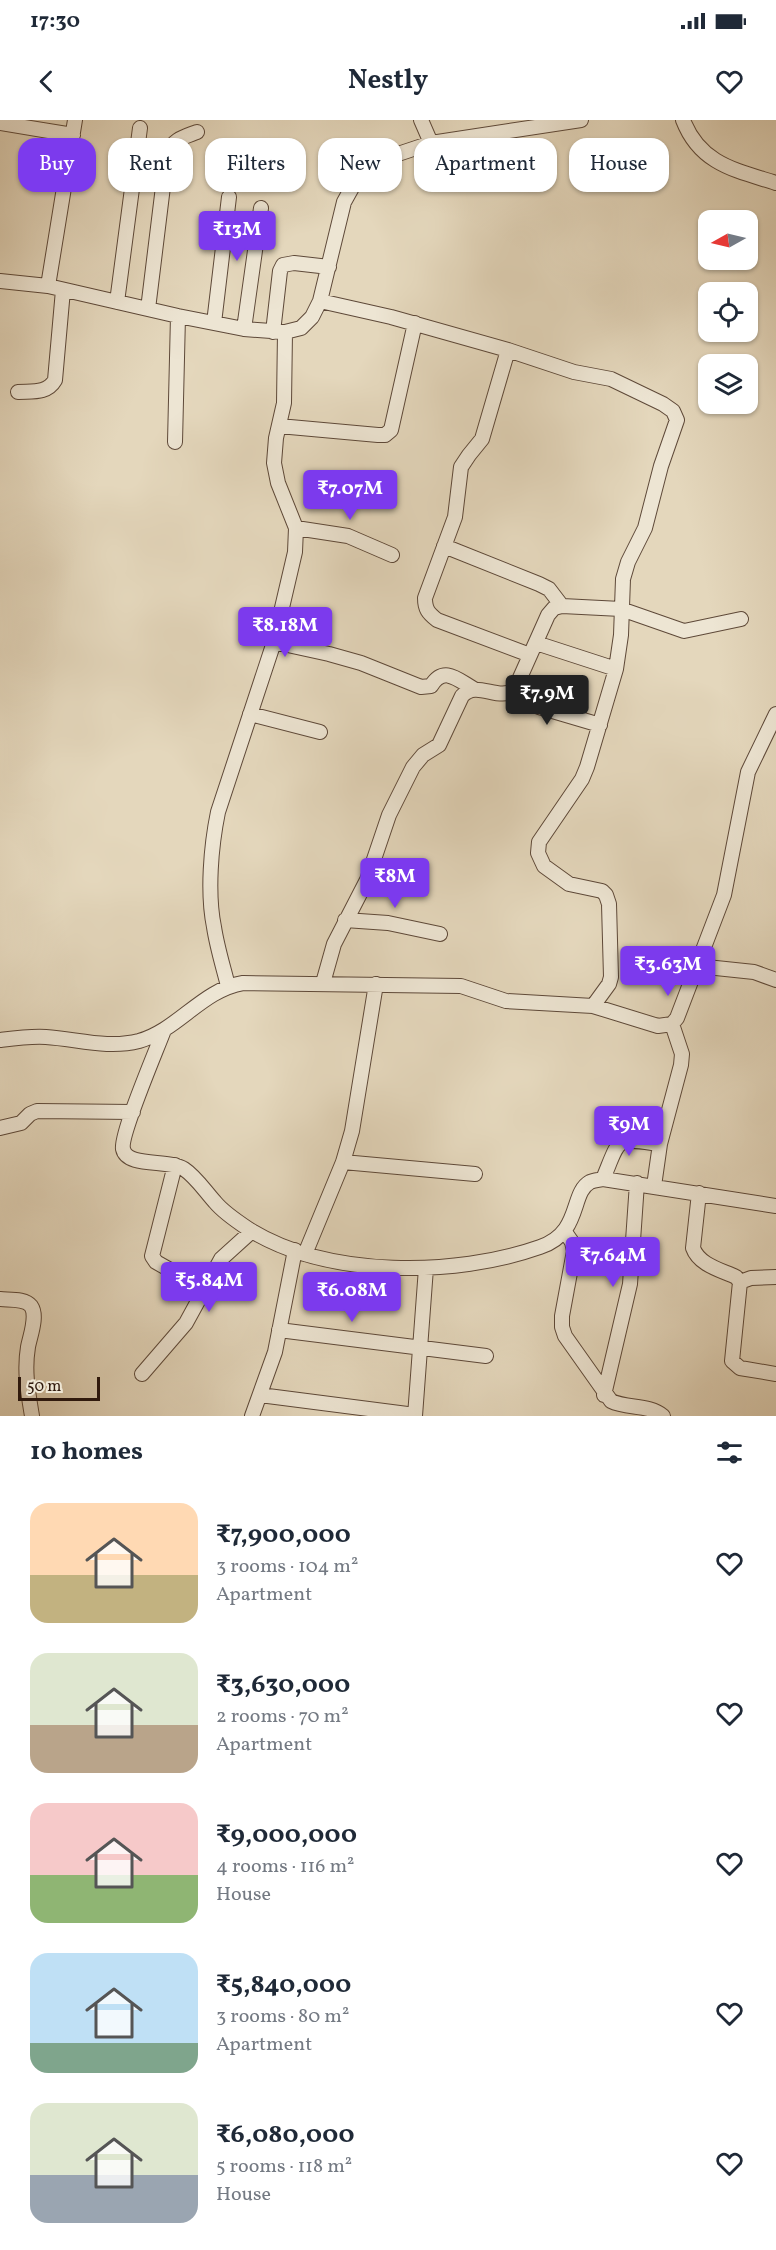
<!DOCTYPE html>
<meta charset="utf-8">
<style>
body{margin:0;font-family:Vollkorn,serif;background:#f2f2f3;color:#1f2937;height:100vh;display:flex;flex-direction:column;font-size:22px;white-space:nowrap}
*{box-sizing:border-box;margin:0}
p{font-size:20px;color:#747a83}
.icon{flex:none;width:33px;height:33px;fill:none;stroke:currentColor;stroke-width:2;stroke-linecap:round;stroke-linejoin:round}
.map{position:relative;height:1296px;overflow:hidden}
.drawer{display:flex;flex-direction:column;background:#fff;flex:1}
.drawer>*{flex:none}
.hud{position:absolute;left:18px;top:18px;width:741px;height:54px;display:flex;gap:12px}
.needle{width:39px;rotate:262deg}
.controls{position:absolute;left:698px;top:90px;display:grid;gap:12px}
.controls a{display:grid;place-items:center;width:60px;height:60px;border-radius:12px;background:#fff;box-shadow:0 2px 4px #0004;font-size:30px}
.scale{position:absolute;left:18px;bottom:15px;width:82px;box-sizing:border-box;padding-left:6px;border:3px solid #311a0d;border-top:0;font-size:16px;line-height:21px;white-space:nowrap;color:#311a0d;-webkit-text-stroke:4px #ede5d3;paint-order:stroke}
.price{position:absolute;translate:-50% -51px;padding:0 14px;border-radius:6px;background:#7c3aed;color:#fff;font-size:20px;line-height:39px;filter:drop-shadow(0 2px 3px #0008)}
.price::after{content:'';position:absolute;left:50%;top:36px;width:18px;height:14px;margin-left:-9px;background:inherit;clip-path:polygon(0 0,100% 0,50% 100%)}
.price.on{background:#222;color:#fff}
ul{padding:0;list-style:none}
li{display:flex;align-items:center;gap:18px;height:150px;padding:0 30px}
li span{display:grid;place-items:center;flex:none;width:168px;height:120px;border-radius:18px;color:#555}
li>.icon{margin-inline-start:auto}
span .icon{width:72px;height:72px;fill:#fffc;stroke-width:1}
li b{font-size:26px}
h2{display:flex;justify-content:space-between;align-items:center;height:72px;padding:0 30px;font-size:26px}
.pill{padding:0 21px;border-radius:18px;background:#fff;box-shadow:0 2px 4px #0004;font-size:21px;line-height:54px}
.pill.on{background:#7c3aed;color:#fff}
.status{display:flex;justify-content:space-between;align-items:center;height:42px;padding:0 30px;background:#fff;direction:ltr}
.status svg{height:16px;fill:currentColor}
header{display:flex;justify-content:space-between;align-items:center;height:78px;padding:0 30px;background:#fff;font-size:27px;font-weight:700}
.map>svg:first-child{display:block}
</style>
<div class="status"><b>17:30</b><svg viewBox="0 0 49 12"><path d="M0 12V9h3v3zM5 12V6h3v6zM10 12V3h3v9zM15 12V0h3v12zM26 1h20v11H26zM47 4h2v5h-2z"/></svg></div>
<header><svg class="icon" aria-label="back" viewBox="0 0 24 24"><path d="M15 5l-7 7 7 7"/></svg>Nestly<svg class="icon" aria-label="heart" viewBox="0 0 24 24"><path d="M12 20l-8-8c-3-5 5-10 8-4 3-6 11-1 8 4z"/></svg></header>
<div class="map">
<svg width="776" height="1296" viewBox="0 0 776 1296">
<rect width="100%" height="100%" fill="#e4d7bc"/>
<filter id="stains"><feTurbulence type="fractalNoise" baseFrequency=".00333" numOctaves="4"/><feColorMatrix values="0 0 0 0 .2 0 0 0 0 .09 0 0 0 0 .02 0 0 0 .5 -.17"/></filter>
<radialGradient id="worn" r=".72"><stop offset=".6" stop-color="#630" stop-opacity="0"/><stop offset="1" stop-color="#630" stop-opacity=".3"/></radialGradient>
<g fill="none" stroke-linecap="round" stroke-linejoin="round">
<g stroke="#5e4939" stroke-width="16">
<path id="street" d="M421 0 431 23
M683 0C700 44 735 50 776 63
M0 3 73 15
M0 161 48 166 178 196 244 209 285 212 301 208 312 197 320 181 344 82 354 64 371 48 395 35 431 23 581 0
M48 166 75 0
M320 181 391 197 508 230 574 252 611 259 663 284 673 291 677 300 661 346 645 408 628 442 623 459 621 515 616 549 587 647 582 659 539 722 538 733 544 746 569 764 602 771 606 775 609 784 611 857 609 864 593 886
M117 182 140 8
M148 189 167 34C173 19 184 17 197 12
M214 203 229 77
M244 209 261 88
M273 212 280 151 283 145 294 143 329 147
M508 230 482 319 469 335 461 347 455 397 425 478C425 489 428 493 437 500L530 535
M18 272C32 271 47 274 55 260L63 170
M279 306 378 315H385L391 310 415 203
M175 322 178 196
M296 408 348 416 392 435
M444 426 539 464 549 469 562 486
M274 522 329 534 361 543 421 567 431 566C444 545 458 560 474 569
M536 523 616 549
M510 573 539 587 600 605
M250 594 320 612
M345 800 388 803 440 814
M697 846 754 852 776 860
M323 863 334 824 367 760 389 695 413 647 423 635 439 625 462 576C477 559 499 583 515 569L548 495 554 488 562 486 621 489 684 511 741 499
M228 866C223 846 217 827 214 807 207 773 211 726 218 692L274 522 295 432 296 408 278 363 274 343 276 318 284 283 285 212
M164 910C157 929 120 1015 123 1029 127 1048 169 1039 184 1049 196 1057 205 1071 215 1082 224 1093 238 1102 250 1110 329 1158 455 1157 540 1127 582 1113 570 1073 590 1062 594 1060 599 1060 603 1059L776 1086
M0 920C16 918 31 916 46 917 77 919 108 929 139 921 178 910 202 870 243 863L461 866 506 881 593 886 658 906 672 904 677 898 724 775 748 652 776 594
M0 1008 21 1003 30 994 37 991 133 992
M343 1042 475 1054
M175 1045 152 1136 156 1142 204 1169
M603 1059C621 1016 614 1018 660 1024
M654 1066 660 1024 681 945 682 934 672 904
M699 1073 693 1128C699 1145 721 1150 736 1157L740 1162 732 1241 740 1248 776 1254
M565 1112 572 1122 574 1131 562 1196V1207L565 1216 611 1281C627 1289 649 1284 663 1296
M305 1134 343 1042 352 1011 376 864
M740 1162 751 1158 776 1157
M0 1179C9 1180 25 1178 31 1186 38 1196 30 1216 28 1227 24 1251 28 1272 32 1296
M279 1210 486 1236
M142 1254 186 1203 221 1139 252 1111
M260 1275 415 1295
M604 1275 630 1164 637 1063
M252 1296 275 1232 295 1130
M415 1296 426 1148"/>
</g>
<use href="#street" stroke="#ede5d3" stroke-width="14"/>
</g>
<rect width="100%" height="100%" filter="url(#stains)"/>
<rect width="100%" height="100%" fill="url(#worn)"/>
</svg>
<div class="controls">
<a><svg class="needle" viewBox="-14 -14 28 28"><path d="M0-13l5 13h-10z" fill="#e53935"/><path d="M0 13l5-13h-10z" fill="#747a83"/></svg></a>
<a><svg class="icon" aria-label="locate" viewBox="0 0 24 24"><circle cx="12" cy="12" r="6"/><path d="M12 2v4M12 18v4M2 12h4M18 12h4"/></svg></a>
<a><svg class="icon" aria-label="layers" viewBox="0 0 24 24"><path d="M12 4l9 5-9 5-9-5zM3 14l9 5 9-5"/></svg></a>
</div>
<div class="scale">50 m</div>
<b class="price" style="left:237px;top:142px">₹13M</b>
<b class="price" style="left:350px;top:401px">₹7.07M</b>
<b class="price" style="left:285px;top:538px">₹8.18M</b>
<b class="price on" style="left:547px;top:606px">₹7.9M</b>
<b class="price" style="left:395px;top:789px">₹8M</b>
<b class="price" style="left:668px;top:877px">₹3.63M</b>
<b class="price" style="left:629px;top:1037px">₹9M</b>
<b class="price" style="left:613px;top:1168px">₹7.64M</b>
<b class="price" style="left:209px;top:1193px">₹5.84M</b>
<b class="price" style="left:352px;top:1203px">₹6.08M</b>
<div class="hud">
<a class="pill on">Buy</a>
<a class="pill">Rent</a>
<a class="pill">Filters</a>
<a class="pill">New</a>
<a class="pill">Apartment</a>
<a class="pill">House</a>
</div>
</div>
<section class="drawer">
<h2>10 homes<svg class="icon" aria-label="filters" viewBox="0 0 24 24"><path d="M4 7h16M4 17h16"/><circle cx="9" cy="7" r="2"/><circle cx="15" cy="17" r="2"/></svg></h2>
<ul>
<li><span style="background:linear-gradient(#ffd9b3 60%,#c2b280 0)"><svg class="icon" aria-label="home" viewBox="0 0 24 24"><path d="M3 11l9-7 9 7M6 9v11h12V9"/></svg></span><div><b>₹7,900,000</b><p>3 rooms · 104 m²</p><p>Apartment</p></div><svg class="icon" aria-label="heart" viewBox="0 0 24 24"><path d="M12 20l-8-8c-3-5 5-10 8-4 3-6 11-1 8 4z"/></svg></li>
<li><span style="background:linear-gradient(#dfe7d0 60%,#b9a48a 0)"><svg class="icon" aria-label="home" viewBox="0 0 24 24"><path d="M3 11l9-7 9 7M6 9v11h12V9"/></svg></span><div><b>₹3,630,000</b><p>2 rooms · 70 m²</p><p>Apartment</p></div><svg class="icon" aria-label="heart" viewBox="0 0 24 24"><path d="M12 20l-8-8c-3-5 5-10 8-4 3-6 11-1 8 4z"/></svg></li>
<li><span style="background:linear-gradient(#f6c9c9 60%,#8fb573 0)"><svg class="icon" aria-label="home" viewBox="0 0 24 24"><path d="M3 11l9-7 9 7M6 9v11h12V9"/></svg></span><div><b>₹9,000,000</b><p>4 rooms · 116 m²</p><p>House</p></div><svg class="icon" aria-label="heart" viewBox="0 0 24 24"><path d="M12 20l-8-8c-3-5 5-10 8-4 3-6 11-1 8 4z"/></svg></li>
<li><span style="background:linear-gradient(#bfe0f5 75%,#7fa58c 0)"><svg class="icon" aria-label="home" viewBox="0 0 24 24"><path d="M3 11l9-7 9 7M6 9v11h12V9"/></svg></span><div><b>₹5,840,000</b><p>3 rooms · 80 m²</p><p>Apartment</p></div><svg class="icon" aria-label="heart" viewBox="0 0 24 24"><path d="M12 20l-8-8c-3-5 5-10 8-4 3-6 11-1 8 4z"/></svg></li>
<li><span style="background:linear-gradient(#dfe7d0 60%,#9aa5b1 0)"><svg class="icon" aria-label="home" viewBox="0 0 24 24"><path d="M3 11l9-7 9 7M6 9v11h12V9"/></svg></span><div><b>₹6,080,000</b><p>5 rooms · 118 m²</p><p>House</p></div><svg class="icon" aria-label="heart" viewBox="0 0 24 24"><path d="M12 20l-8-8c-3-5 5-10 8-4 3-6 11-1 8 4z"/></svg></li>
</ul>
</section>
